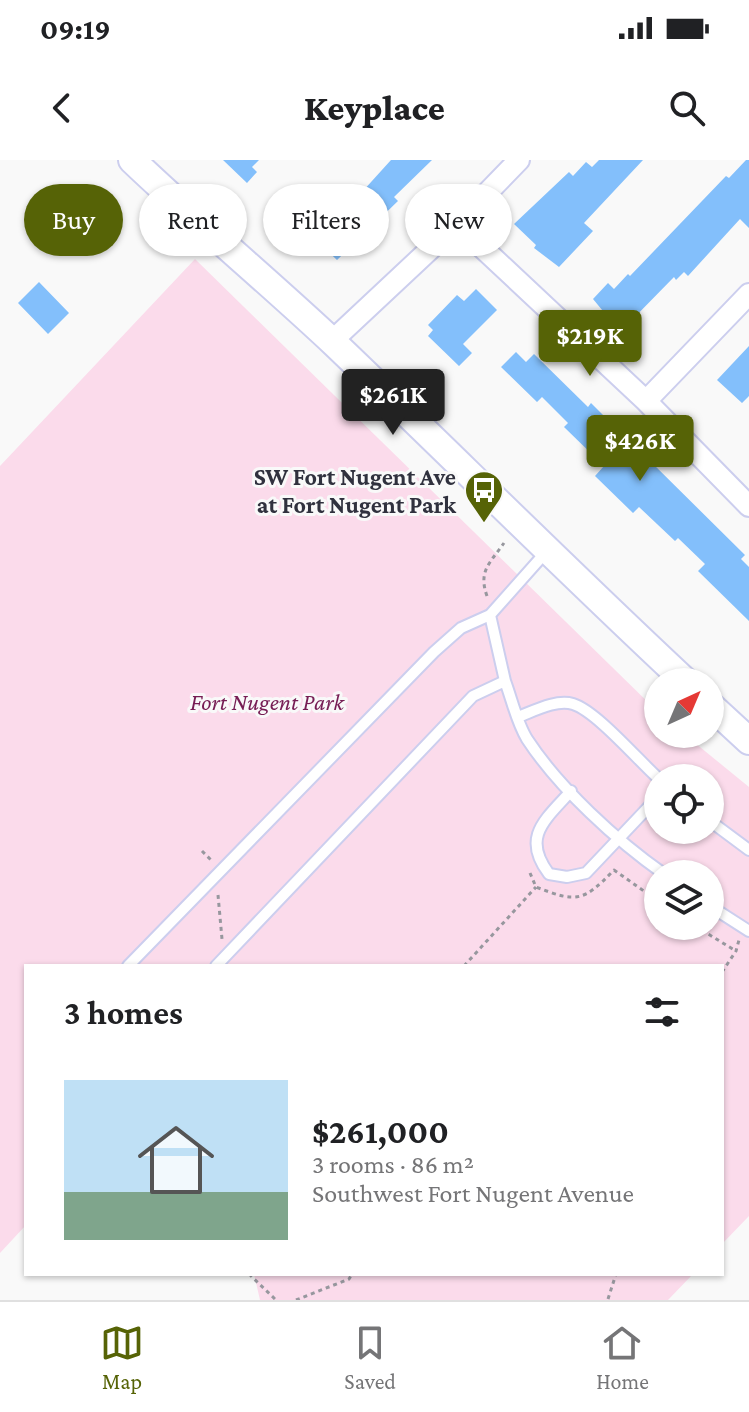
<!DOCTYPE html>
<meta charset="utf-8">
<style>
body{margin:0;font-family:"Crimson Pro",serif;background:#f6f6f6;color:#202124;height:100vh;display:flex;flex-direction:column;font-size:30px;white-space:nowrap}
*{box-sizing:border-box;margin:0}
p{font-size:26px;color:#757577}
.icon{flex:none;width:44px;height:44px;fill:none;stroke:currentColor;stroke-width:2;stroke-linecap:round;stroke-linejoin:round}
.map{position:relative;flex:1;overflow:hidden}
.panel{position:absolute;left:24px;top:804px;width:700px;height:312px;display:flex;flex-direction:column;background:#fff;border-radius:0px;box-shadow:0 2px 6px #0004}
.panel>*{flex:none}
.hud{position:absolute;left:24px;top:24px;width:702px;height:72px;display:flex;gap:16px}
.needle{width:52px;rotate:44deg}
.controls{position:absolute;left:644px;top:508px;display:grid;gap:16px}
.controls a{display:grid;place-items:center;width:80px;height:80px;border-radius:50%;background:#fff;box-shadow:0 2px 6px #0004;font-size:40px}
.price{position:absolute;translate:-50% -68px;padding:0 18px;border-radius:8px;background:#566306;color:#fff;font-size:26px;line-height:52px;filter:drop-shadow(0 2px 4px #0008)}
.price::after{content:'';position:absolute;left:50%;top:48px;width:24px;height:18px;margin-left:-12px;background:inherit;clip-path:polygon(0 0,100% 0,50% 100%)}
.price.current{background:#222;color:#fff}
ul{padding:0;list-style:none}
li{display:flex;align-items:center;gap:24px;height:200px;padding:0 40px}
li span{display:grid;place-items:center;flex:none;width:224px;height:160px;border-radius:0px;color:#555}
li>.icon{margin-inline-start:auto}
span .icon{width:96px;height:96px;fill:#fffc;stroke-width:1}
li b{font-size:34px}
h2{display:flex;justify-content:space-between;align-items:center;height:96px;padding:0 40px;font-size:34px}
.chip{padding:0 28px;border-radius:36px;background:#fff;box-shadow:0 2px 6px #0004;font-size:28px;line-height:72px}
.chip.current{background:#566306;color:#fff}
.status{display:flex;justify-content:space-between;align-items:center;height:56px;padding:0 40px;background:#fff;direction:ltr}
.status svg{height:22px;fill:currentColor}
header{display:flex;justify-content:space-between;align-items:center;height:104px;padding:0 40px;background:#fff;font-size:36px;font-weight:800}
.tab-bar{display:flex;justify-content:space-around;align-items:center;height:112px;border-top:2px solid #e0e0e0;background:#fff;font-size:22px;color:#757577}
.tab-bar a{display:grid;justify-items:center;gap:4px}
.tab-bar .current{color:#566306}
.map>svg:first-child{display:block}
</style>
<div class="status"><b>09:19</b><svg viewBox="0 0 49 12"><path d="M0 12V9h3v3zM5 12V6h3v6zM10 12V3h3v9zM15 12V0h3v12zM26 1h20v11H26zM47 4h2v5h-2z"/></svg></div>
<header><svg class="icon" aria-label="back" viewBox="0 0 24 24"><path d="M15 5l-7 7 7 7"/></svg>Keyplace<svg class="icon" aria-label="search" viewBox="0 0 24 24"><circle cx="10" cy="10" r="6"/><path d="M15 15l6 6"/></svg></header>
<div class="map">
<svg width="749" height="1140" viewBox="0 0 749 1140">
<rect width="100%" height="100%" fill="#f9f9f9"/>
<path fill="#fbdbeb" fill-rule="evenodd" d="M195 99 658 552V574H684L749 627V1056L722 1084V806H26V1065L0 1093V306ZM658 618H710V670H658ZM658 714H710V766H658Z
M254 1114H693L668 1140H260Z"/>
<path fill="#83bffb" d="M223 0H259L252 7 257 12 247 23Z
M391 0H432L394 37 398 41 337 100 312 76 348 40 352 43Z
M599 0H643L584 63 593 71 559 107 534 88 536 85 514 64 569 12 573 16 586 2 592 7Z
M746 0H749V68L740 59 688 116 684 112 676 120 674 117 625 167 616 158 612 162 593 139 608 123 614 129 628 114 630 116 726 16 729 18Z
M39 122 69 153 48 174 18 143Z
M476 129 497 150 463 184 472 193 459 206 428 176 433 170 428 165 457 135 464 141Z
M749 186V236L742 243 717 220Z
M516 192 526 202 534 194 588 247 591 243 610 262 604 268 641 304 647 298 745 395 741 399 749 407V461L698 411 705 404 678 378 675 381 639 347 633 353 595 316 604 306 564 267 568 263 542 237 537 242 501 207Z"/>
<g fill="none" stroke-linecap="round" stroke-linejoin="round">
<g stroke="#ccceee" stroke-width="14">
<path id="service" d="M490 455 505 521
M518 557C534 551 556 539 573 544 596 551 638 600 658 618
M571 631C545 660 521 677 549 714L567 717 586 713 658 637
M710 661 749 690
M710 746 749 771
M128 806 434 492 461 468 490 455 546 392
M216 806 473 536 505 521C512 540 517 563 527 579 559 628 617 681 664 714"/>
</g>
<g stroke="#ccceee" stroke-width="24">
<path id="minor" d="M457 64 646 241 749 346
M332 181 457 64 519 0
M646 241 749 134"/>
</g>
<g stroke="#ccceee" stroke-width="30">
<path id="tertiary" d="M132 0C198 63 268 121 335 184 452 296 567 411 686 522
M710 545 749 581"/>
</g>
<path stroke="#97979e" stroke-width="3" stroke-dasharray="4 4" stroke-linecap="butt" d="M487 436C478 411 490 403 504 383
M202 691 212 701
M530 713 536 727C577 743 583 742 614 710L658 741
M218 735 222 779
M695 766 736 791
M464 806 536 727
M722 812 736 791 739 780
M249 1114 276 1140
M608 1139 616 1114
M296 1140 349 1119 352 1114"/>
<use href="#service" stroke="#fff" stroke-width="10"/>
<use href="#minor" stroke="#fff" stroke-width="20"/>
<use href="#tertiary" stroke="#fff" stroke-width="26"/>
</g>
<defs>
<g id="bus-pin" transform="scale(2)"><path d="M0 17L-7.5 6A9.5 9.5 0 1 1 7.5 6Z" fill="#566306" stroke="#f9f9f9"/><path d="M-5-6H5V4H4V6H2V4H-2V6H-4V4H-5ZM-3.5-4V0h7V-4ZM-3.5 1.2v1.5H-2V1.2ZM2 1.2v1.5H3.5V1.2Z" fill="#fff"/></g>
</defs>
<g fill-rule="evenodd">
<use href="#bus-pin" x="484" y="330"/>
</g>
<g text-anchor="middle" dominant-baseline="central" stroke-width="6" stroke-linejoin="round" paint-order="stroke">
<g font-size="24" font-weight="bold" fill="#30313e" stroke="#f9f9f9" text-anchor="end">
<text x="456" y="316">SW Fort Nugent Ave<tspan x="456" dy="28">at Fort Nugent Park</tspan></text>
</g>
<g font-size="24" font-style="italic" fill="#761d54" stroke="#f9f9f9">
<text x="267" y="541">Fort Nugent Park</text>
</g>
</g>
</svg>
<div class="controls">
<a><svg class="needle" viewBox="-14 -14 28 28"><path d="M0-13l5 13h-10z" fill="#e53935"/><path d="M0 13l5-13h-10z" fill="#757577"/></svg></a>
<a><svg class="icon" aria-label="locate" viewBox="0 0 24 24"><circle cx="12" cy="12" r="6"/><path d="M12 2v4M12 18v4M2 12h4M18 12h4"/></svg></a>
<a><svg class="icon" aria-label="layers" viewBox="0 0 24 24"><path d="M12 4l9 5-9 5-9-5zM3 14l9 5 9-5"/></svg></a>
</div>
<b class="price" style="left:590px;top:218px">$219K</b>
<b class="price current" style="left:393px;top:277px">$261K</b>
<b class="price" style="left:640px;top:323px">$426K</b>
<div class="hud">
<a class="chip current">Buy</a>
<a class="chip">Rent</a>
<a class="chip">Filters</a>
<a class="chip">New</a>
</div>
<section class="panel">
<h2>3 homes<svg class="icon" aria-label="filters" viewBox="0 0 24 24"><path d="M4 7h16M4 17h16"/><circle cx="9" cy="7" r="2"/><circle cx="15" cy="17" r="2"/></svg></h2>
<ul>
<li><span style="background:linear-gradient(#bfe0f5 70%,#7fa58c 0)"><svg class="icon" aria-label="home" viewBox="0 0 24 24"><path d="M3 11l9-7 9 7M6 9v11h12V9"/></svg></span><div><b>$261,000</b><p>3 rooms · 86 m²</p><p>Southwest Fort Nugent Avenue</p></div></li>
</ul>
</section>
</div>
<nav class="tab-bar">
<a class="current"><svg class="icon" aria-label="map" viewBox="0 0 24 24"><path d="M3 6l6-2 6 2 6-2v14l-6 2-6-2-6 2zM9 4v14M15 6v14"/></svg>Map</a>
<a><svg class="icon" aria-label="saved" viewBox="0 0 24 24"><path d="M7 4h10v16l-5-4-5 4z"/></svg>Saved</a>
<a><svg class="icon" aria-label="home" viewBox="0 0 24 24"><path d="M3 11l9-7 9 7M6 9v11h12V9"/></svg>Home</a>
</nav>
